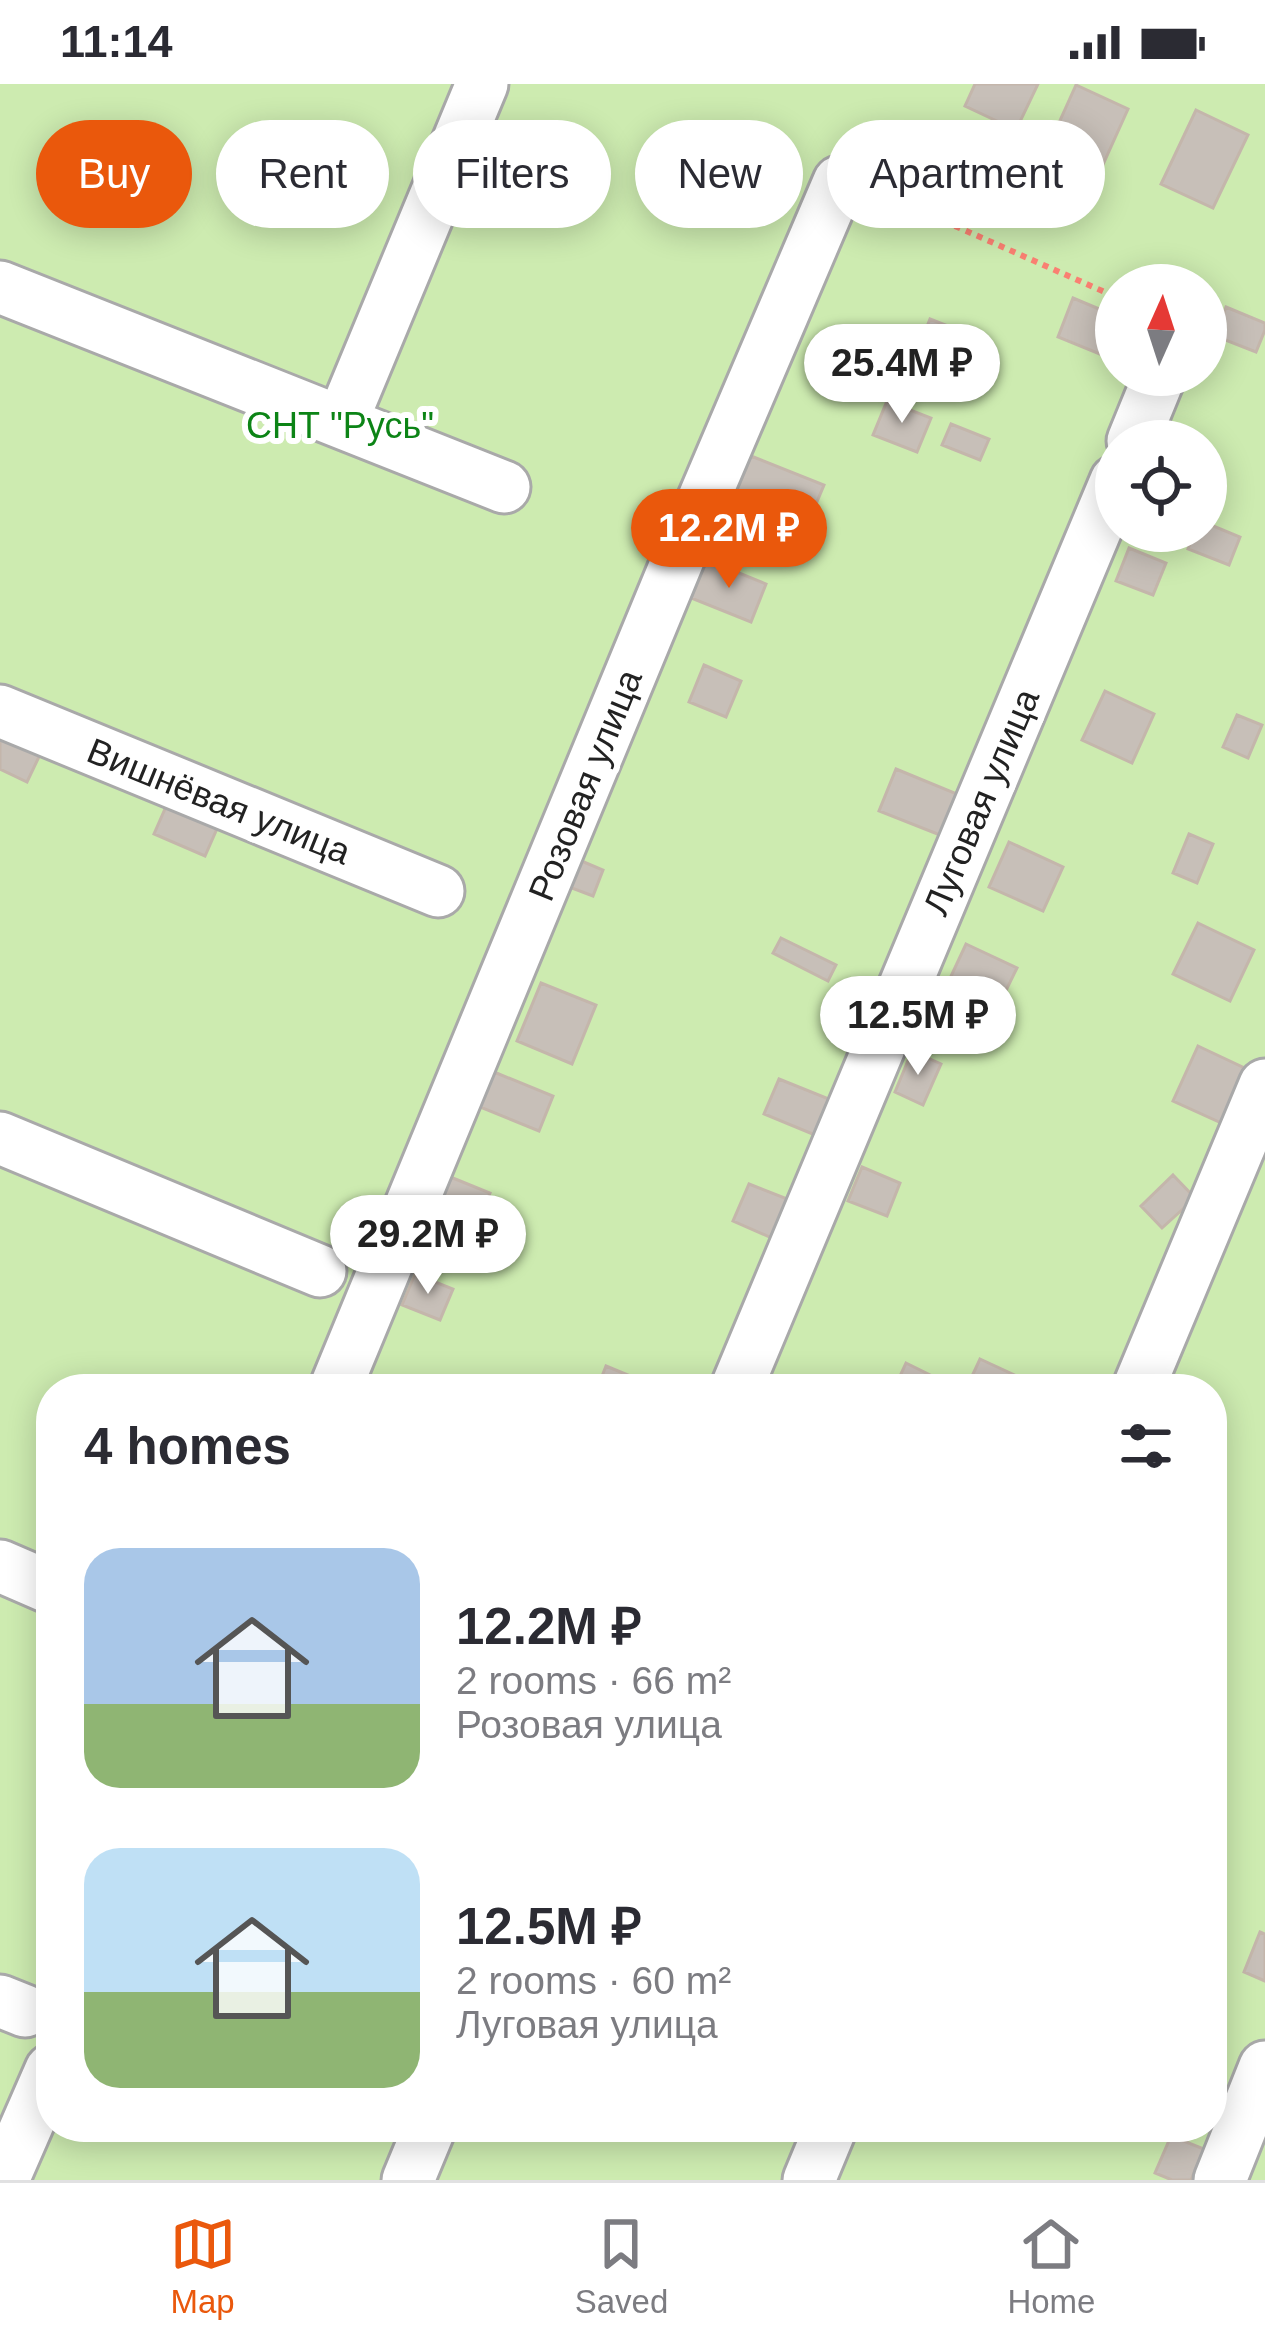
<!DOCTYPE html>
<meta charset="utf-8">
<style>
body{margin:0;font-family:Arial,sans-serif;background:#f2f2f3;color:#2b2b33;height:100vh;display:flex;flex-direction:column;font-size:45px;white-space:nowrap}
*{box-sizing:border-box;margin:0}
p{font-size:39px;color:#7c7c81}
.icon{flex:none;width:66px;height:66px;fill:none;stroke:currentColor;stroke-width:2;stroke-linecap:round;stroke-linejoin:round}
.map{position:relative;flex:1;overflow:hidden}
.sheet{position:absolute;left:36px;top:1290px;width:1191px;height:768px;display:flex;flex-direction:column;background:#fff;border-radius:48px;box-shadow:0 6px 30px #0003}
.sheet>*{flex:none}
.banner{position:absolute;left:36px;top:36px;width:1194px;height:108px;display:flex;gap:24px}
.needle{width:78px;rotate:3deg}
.fabs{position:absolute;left:1095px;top:180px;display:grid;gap:24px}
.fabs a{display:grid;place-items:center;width:132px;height:132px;border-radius:50%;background:#fff;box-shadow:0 6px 30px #0003;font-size:60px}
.price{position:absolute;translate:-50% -102px;padding:0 27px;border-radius:42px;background:#fff;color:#222;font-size:39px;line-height:78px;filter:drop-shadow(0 3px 6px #0008)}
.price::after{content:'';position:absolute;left:50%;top:72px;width:36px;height:27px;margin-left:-18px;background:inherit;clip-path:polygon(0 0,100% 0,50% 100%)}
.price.active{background:#ea580c;color:#fff}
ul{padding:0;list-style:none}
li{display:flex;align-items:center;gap:36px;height:300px;padding:0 48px}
li span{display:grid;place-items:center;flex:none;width:336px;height:240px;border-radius:36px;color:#555}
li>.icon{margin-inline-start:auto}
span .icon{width:144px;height:144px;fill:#fffc;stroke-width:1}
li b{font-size:51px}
h2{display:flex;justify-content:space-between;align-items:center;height:144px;padding:0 48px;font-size:51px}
.chip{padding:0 42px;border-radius:54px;background:#fff;box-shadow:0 6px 30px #0003;font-size:42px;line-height:108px}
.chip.active{background:#ea580c;color:#fff}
.status{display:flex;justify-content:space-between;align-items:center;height:84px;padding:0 60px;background:#fff;direction:ltr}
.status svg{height:33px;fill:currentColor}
.dock{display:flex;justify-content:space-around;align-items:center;height:168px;border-top:3px solid #e1e1e2;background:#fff;font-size:33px;color:#7c7c81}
.dock a{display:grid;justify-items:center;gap:6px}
.dock .active{color:#ea580c}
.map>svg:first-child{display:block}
</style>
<div class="status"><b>11:14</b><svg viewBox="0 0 49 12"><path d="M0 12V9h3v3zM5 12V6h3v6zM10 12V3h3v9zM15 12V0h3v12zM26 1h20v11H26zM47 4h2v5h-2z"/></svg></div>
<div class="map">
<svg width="1265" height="2096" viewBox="0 0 1265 2096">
<rect width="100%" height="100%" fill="#f2efe9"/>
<path fill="#cdebb0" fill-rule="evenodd" d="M0 0H1265V2096H0ZM1116 201H1206V291H1116ZM1116 357H1206V447H1116ZM51 1305H1212V2043H51Z"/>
<path fill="#c7bfb8" stroke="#c4b6ab" stroke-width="3" d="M975 0H1038L1016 46 965 22Z
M1076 1 1128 25 1101 85 1049 61Z
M1196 26 1248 51 1213 124 1161 100Z
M1073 214 1116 232V265L1112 275 1058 253Z
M1226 223 1265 239V246L1256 268 1215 252Z
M930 235 966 249 944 305 908 290Z
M887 317 931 334 917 368 873 351Z
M951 340 989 355 980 376 942 361Z
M751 372 824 401 808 439 736 409Z
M1206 439 1240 453 1229 481 1188 465 1195 447H1206Z
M1129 464 1166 479 1153 511 1116 497Z
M707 476 766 500 751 538 691 514Z
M704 581 741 597 726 633 689 618Z
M1105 607 1154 630 1132 679 1082 656Z
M1237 631 1262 641 1248 674 1223 663Z
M0 637 46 658 27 698 0 685Z
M896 685 957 710 940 751 879 727Z
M172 709 223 731 205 772 154 750Z
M1189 750 1213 760 1197 799 1173 789Z
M1009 758 1063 783 1043 827 989 803Z
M572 773 603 786 593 812 561 800Z
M1198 839 1254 866 1230 917 1173 890Z
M781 854 836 881 828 897 773 869Z
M966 860 1017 884 995 929 945 905Z
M541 899 596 921 572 980 517 957Z
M1198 962 1253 988 1228 1042 1173 1017Z
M912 967 941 980 923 1021 895 1008Z
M494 988 553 1012 539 1047 480 1023Z
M779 995 829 1015 815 1051 764 1030Z
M862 1083 900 1099 887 1132 848 1117Z
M443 1090 490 1109 477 1140 430 1121Z
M1173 1091 1195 1114 1162 1144 1141 1122Z
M749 1100 790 1116 774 1155 733 1137Z
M415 1190 453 1205 440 1236 402 1221Z
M980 1275 1019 1293 1014 1305H966Z
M906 1279 934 1293 928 1305H894Z
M606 1282 645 1298 642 1305H597Z
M1260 1848 1265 1850V1897L1244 1888Z
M1171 2052 1204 2065 1191 2096H1172L1155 2089Z"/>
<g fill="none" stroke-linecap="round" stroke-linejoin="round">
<g stroke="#a9a9a9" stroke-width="57">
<path id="minor" d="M0 203 504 403
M342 337 482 0
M1133 357 1160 291
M0 627 438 807
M0 1054 320 1187
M335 1305 681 468 839 98
M736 1305 1116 397
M1138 1305 1265 1001
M0 1482 51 1504
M0 1917 25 1927
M3 2096 51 1986
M408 2096 430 2043
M809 2096 831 2043
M1220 2096 1265 1983"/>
</g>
<path stroke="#fa8072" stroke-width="6" stroke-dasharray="6 6" stroke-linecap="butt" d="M878 108 1116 213"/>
<use href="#minor" stroke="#fff" stroke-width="51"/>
</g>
<g text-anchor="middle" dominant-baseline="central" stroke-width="12" stroke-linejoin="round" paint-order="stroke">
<g font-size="36" fill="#0c8416" stroke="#fff">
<text x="340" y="341">СНТ "Русь"</text>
</g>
<g font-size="36" fill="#222" stroke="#fff">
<text transform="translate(585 701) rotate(-68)">Розовая улица</text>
<text transform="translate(219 717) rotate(22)">Вишнёвая улица</text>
<text transform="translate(981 718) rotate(-67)">Луговая улица</text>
</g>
</g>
</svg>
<div class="fabs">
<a><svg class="needle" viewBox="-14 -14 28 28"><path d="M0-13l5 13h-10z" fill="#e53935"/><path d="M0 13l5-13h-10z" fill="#7c7c81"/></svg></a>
<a><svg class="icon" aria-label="locate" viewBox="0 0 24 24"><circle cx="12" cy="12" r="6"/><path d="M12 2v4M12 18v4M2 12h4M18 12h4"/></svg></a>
</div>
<b class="price" style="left:902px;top:342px">25.4M ₽</b>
<b class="price active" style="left:729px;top:507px">12.2M ₽</b>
<b class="price" style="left:918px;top:994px">12.5M ₽</b>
<b class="price" style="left:428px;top:1213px">29.2M ₽</b>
<div class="banner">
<a class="chip active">Buy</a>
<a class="chip">Rent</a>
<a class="chip">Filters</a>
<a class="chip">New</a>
<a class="chip">Apartment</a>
</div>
<section class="sheet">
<h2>4 homes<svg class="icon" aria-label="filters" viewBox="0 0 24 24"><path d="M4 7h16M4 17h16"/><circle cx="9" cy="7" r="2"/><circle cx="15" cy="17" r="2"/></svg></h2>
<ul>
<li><span style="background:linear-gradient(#a9c7e8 65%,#8fb573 0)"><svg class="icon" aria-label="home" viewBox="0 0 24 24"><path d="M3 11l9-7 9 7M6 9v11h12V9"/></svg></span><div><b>12.2M ₽</b><p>2 rooms · 66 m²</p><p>Розовая улица</p></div></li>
<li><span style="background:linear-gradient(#bfe0f5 60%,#8fb573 0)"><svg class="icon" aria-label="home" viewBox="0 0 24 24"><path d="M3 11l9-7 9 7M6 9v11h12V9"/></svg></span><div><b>12.5M ₽</b><p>2 rooms · 60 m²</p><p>Луговая улица</p></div></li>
</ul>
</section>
</div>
<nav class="dock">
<a class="active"><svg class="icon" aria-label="map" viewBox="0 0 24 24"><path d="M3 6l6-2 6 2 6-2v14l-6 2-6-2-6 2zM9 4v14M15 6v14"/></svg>Map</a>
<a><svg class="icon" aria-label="saved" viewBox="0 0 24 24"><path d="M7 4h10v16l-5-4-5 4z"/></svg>Saved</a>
<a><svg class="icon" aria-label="home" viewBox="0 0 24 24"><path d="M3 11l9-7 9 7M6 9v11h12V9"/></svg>Home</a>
</nav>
